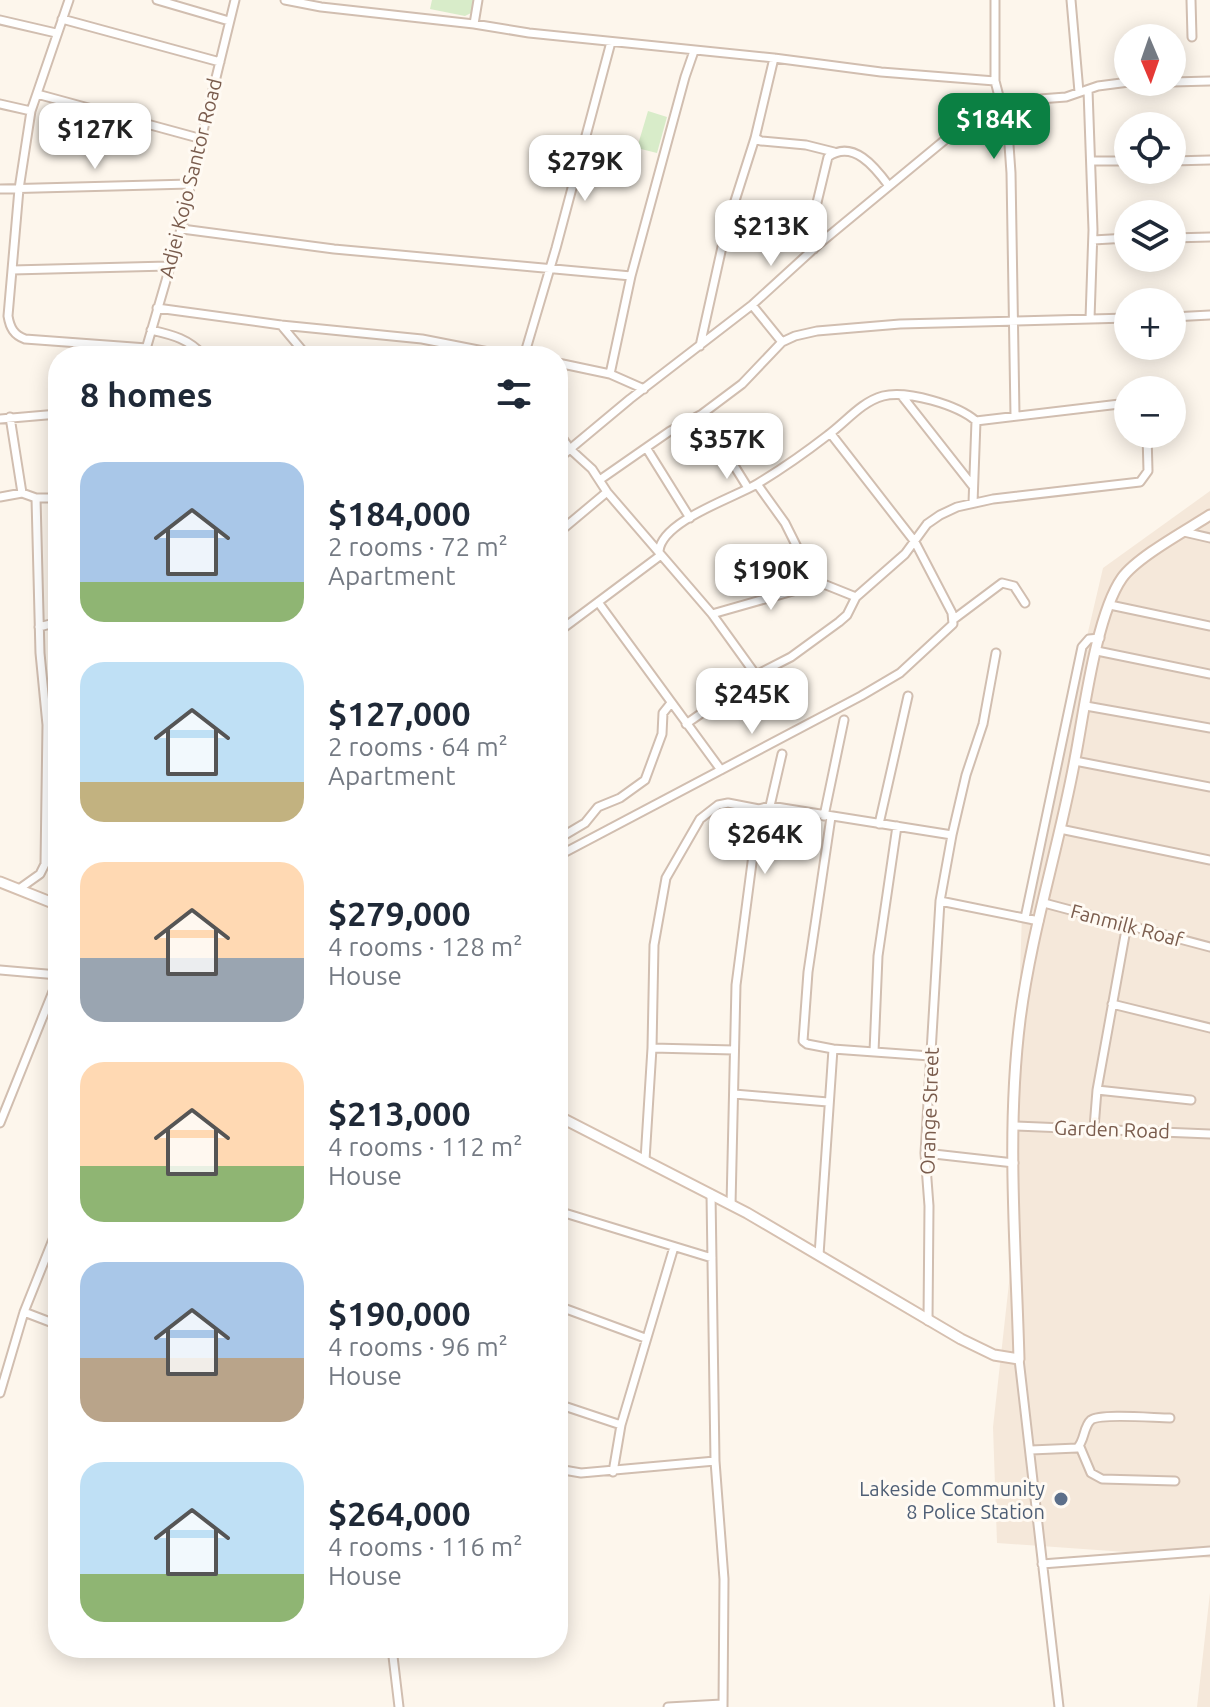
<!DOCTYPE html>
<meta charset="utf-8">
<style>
body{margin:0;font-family:Ubuntu,sans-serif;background:#f2f2f3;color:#1f2937;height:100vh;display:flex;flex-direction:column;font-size:30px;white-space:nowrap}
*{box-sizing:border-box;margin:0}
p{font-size:26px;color:#747a83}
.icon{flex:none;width:44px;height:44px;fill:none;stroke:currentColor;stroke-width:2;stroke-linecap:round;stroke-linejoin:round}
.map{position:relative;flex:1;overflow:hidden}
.drawer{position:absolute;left:48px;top:346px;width:520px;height:1312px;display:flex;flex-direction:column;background:#fff;border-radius:32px;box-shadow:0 4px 20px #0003}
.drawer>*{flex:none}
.needle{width:52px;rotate:178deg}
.fabs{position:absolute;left:1114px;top:24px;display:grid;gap:16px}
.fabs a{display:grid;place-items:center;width:72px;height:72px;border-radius:50%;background:#fff;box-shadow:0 4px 20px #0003;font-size:40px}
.price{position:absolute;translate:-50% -68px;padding:0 18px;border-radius:16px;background:#fff;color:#222;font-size:26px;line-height:52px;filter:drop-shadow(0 2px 4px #0008)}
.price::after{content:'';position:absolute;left:50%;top:48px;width:24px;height:18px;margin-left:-12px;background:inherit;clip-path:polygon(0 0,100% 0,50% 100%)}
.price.selected{background:#0b8043;color:#fff}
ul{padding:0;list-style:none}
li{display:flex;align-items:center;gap:24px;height:200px;padding:0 32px}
li span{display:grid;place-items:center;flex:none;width:224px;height:160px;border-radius:24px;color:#555}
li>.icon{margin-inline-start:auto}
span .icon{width:96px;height:96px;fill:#fffc;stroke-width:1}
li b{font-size:34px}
h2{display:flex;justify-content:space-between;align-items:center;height:96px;padding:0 32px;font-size:34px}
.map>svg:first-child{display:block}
</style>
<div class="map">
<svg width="1210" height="1707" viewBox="0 0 1210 1707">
<rect width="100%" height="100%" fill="#fdf6ec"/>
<path fill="#f5e8da" d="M1210 491V1558L997 1543 993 1427 1010 1274 1022 914 1103 568Z
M1210 1593V1707H1197Z"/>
<path fill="#d8ecc9" d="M432 0H474L471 13 465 16 430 9Z
M648 111 667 117 657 153 637 148Z"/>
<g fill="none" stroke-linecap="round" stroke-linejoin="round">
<g stroke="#d1beb0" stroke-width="11">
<path id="street" d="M69 0 31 111 19 189 8 316C10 328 14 335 25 339L147 348
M157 0 229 21
M285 0 321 7 474 24 529 33 774 58 881 72 995 81
M995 0V81L1008 131 1011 173 1015 415
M1071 0 1079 92
M1191 0 1192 37
M62 19 220 62
M0 20 56 33
M474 24 478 0
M1149 82H1170
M1172 82 1210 81
M1088 90 1093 230 1090 319
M37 94 202 139
M0 104 31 111
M755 138 761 141 806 145 834 152
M1093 161H1128
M1172 161 1210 160
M0 189 190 184
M182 229 334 249 631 276
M1172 238 1210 237
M1093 240 1128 238
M814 249V215L828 157C853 139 875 167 889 186
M12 270 168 266
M752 305 782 342
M157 308 281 325 422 339 509 356
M1172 317 1210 315
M281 325 307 356
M151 330C173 335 189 339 204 356
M700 346 726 229 755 138 774 58
M144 356 188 205 190 184 235 0
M524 356 556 248 611 42
M558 363 610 374 644 389
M610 374 631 276 685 77 694 51
M902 396 972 485
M702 414 748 488
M10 417 22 493
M0 419 58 414
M558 432 570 449 592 469 607 492 712 614 756 675
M647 449 690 518
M558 459 630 399 752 305 819 244 975 115 1000 102 1066 97 1098 86 1129 82
M601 479 670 431 702 414 742 384 782 342 795 336 817 331 900 324 1128 318
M757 484 785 523 802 557 821 583 856 597
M0 497 22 493 36 498H58
M973 503 976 421
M1184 532 1210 538
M558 533 607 492
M659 551C662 521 733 498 757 484 782 469 806 452 828 435 846 422 861 402 883 396 907 390 958 405 976 421L1128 403
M598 602 721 770
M1110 605 1210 626
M712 614 821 583
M954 619 1002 583 1014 586 1025 603
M39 627 58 622
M558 632 661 555
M1097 651 1210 674
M1086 706 1210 728
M686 724 756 675 791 657 839 622 847 615 856 597 905 554 927 524 940 515 957 507 993 499 1140 482 1148 471 1147 434
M1075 761 1210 787
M558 768 560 766
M770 806 782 754
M824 816 844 720
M879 824 908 696
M1060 829 1210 860
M558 839 585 823 598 807 620 798 645 780 662 734 663 713 671 703
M558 856 861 696 900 673 953 624 952 613 915 542 831 434
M19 889 40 874 45 864 47 725 40 653 36 498
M940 901 1039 921
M1044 903 1210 947
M1025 918 1082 647 1089 639 1100 638
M0 970 58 975
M1112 1004 1210 1028
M652 1048 734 1050
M833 1049 930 1056
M874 1052 878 956 897 826
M1097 1090 1191 1100
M734 1094 828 1102
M0 1123 58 979
M1014 1126 1210 1134
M1094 1128 1097 1090 1127 924
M925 1153 1014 1163
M645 1160 652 1048 654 945 666 878 700 819 718 805 728 803 759 809
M711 1194 715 1461 724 1579 723 1707
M731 1205 736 985 759 809 770 806 952 835
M558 1211 712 1258
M819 1255 833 1049 807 1044 803 1041 808 972 831 817
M558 1306 645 1338
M24 1312 58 1325
M928 1321 929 1206 925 1153 940 901 952 835 966 775 983 724 996 653
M1019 1359 1059 1707
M0 1393 24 1312 58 1227
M558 1404 621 1425
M1080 1447 1091 1473 1102 1479 1175 1481
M1031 1450 1077 1448C1085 1441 1083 1427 1091 1420 1101 1413 1155 1418 1170 1418
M558 1469 581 1473 715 1461
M613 1472 621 1425 674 1247
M1042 1564 1210 1551
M392 1648 399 1707
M668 1707 722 1704"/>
</g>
<g stroke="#d6c0b0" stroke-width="13">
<path id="secondary" d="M0 882 58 905
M558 1116 747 1213 961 1339 994 1355 1019 1359C1016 1247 1006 1132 1020 1020 1031 932 1059 847 1075 759 1084 713 1096 615 1122 578 1137 557 1187 530 1210 515"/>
</g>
<use href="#street" stroke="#fff" stroke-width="7"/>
<use href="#secondary" stroke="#fff" stroke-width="9"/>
</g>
<circle fill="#5c6f8a" stroke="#fffaf3" stroke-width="3" cx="1061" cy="1499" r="8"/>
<g text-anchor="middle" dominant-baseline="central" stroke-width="6" stroke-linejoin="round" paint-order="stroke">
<g font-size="20" fill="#7a5c4d" stroke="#fffaf3">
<text transform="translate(190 178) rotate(-76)">Adjei Kojo Santor Road</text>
<text transform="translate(1127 925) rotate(15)">Fanmilk Roaf</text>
<text transform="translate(929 1111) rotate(-88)">Orange Street</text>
<text transform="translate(1112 1129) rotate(2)">Garden Road</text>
</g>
<g font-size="20" fill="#4e5e75" stroke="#fffaf3" text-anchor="end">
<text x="1045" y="1488">Lakeside Community<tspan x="1045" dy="23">8 Police Station</tspan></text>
</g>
</g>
</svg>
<div class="fabs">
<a><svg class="needle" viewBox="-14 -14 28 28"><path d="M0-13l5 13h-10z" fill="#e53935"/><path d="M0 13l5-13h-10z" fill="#747a83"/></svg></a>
<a><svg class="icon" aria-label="locate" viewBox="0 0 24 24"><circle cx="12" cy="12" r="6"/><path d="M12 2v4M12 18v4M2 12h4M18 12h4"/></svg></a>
<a><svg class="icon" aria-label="layers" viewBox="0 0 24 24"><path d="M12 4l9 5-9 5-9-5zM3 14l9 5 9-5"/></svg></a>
<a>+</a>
<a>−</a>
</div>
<b class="price selected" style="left:994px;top:161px">$184K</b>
<b class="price" style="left:95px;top:171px">$127K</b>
<b class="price" style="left:585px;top:203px">$279K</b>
<b class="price" style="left:771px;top:268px">$213K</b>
<b class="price" style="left:727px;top:481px">$357K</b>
<b class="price" style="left:771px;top:612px">$190K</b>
<b class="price" style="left:752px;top:736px">$245K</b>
<b class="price" style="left:765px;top:876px">$264K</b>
<section class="drawer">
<h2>8 homes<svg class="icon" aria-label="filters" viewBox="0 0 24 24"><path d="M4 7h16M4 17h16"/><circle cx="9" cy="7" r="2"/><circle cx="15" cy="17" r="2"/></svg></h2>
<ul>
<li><span style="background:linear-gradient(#a9c7e8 75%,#8fb573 0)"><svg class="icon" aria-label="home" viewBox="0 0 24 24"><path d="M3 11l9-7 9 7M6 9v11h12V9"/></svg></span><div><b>$184,000</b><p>2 rooms · 72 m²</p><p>Apartment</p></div></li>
<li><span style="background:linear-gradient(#bfe0f5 75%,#c2b280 0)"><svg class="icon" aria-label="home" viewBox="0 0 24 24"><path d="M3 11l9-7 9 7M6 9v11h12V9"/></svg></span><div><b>$127,000</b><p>2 rooms · 64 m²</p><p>Apartment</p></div></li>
<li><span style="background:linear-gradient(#ffd9b3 60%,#9aa5b1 0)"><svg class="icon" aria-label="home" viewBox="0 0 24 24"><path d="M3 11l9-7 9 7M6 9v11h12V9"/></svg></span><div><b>$279,000</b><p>4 rooms · 128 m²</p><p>House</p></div></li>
<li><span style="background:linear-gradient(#ffd9b3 65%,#8fb573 0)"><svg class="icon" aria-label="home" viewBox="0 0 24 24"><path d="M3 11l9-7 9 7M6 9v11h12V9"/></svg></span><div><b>$213,000</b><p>4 rooms · 112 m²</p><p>House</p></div></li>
<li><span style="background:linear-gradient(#a9c7e8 60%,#b9a48a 0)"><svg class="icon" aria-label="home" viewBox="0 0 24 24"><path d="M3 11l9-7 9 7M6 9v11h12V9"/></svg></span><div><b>$190,000</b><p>4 rooms · 96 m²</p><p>House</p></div></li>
<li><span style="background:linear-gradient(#bfe0f5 70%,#8fb573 0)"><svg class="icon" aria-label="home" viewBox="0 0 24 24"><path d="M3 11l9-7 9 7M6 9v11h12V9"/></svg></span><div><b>$264,000</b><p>4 rooms · 116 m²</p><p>House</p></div></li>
</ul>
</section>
</div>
